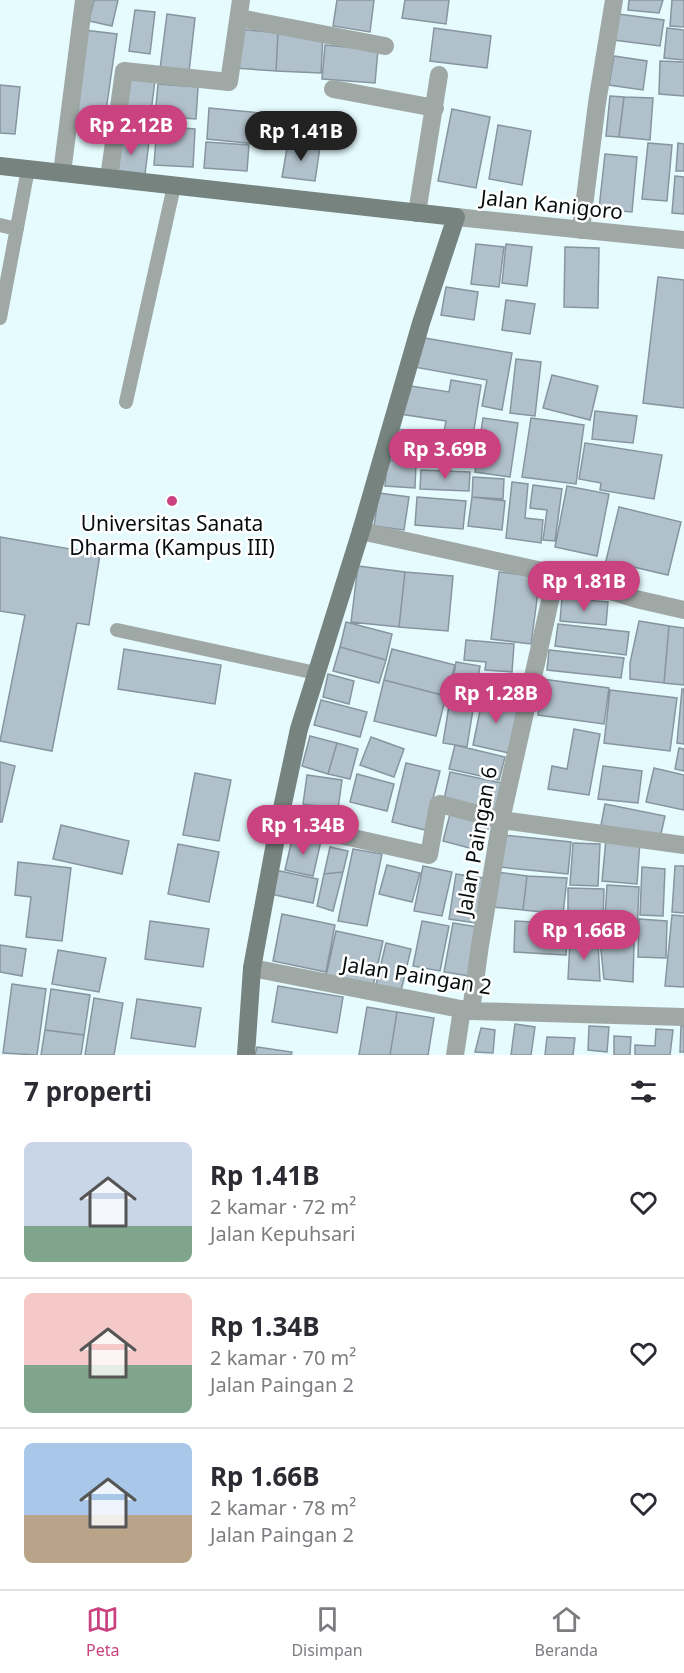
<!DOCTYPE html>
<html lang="id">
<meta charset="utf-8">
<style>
body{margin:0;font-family:"Noto Sans",sans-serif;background:#f7f7f7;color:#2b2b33;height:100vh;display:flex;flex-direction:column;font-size:22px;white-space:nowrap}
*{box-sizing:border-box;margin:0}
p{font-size:20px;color:#7c7c81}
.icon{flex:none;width:33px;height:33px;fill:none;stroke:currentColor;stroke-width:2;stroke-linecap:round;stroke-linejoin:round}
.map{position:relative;height:1055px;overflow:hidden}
.sheet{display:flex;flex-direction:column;background:#fff;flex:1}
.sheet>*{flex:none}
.price{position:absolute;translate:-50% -51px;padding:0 14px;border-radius:21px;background:#ca4280;color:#fff;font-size:20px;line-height:39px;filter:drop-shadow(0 2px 3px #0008)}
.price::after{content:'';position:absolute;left:50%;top:36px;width:18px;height:14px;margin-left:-9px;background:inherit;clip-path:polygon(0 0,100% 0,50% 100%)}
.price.selected{background:#222;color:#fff}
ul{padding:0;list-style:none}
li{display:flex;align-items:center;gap:18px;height:150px;padding:0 24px}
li+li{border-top:2px solid #e1e1e2}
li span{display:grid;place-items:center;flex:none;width:168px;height:120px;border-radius:9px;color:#555}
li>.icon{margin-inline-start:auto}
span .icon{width:72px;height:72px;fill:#fffc;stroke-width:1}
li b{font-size:26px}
h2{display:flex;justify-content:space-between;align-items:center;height:72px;padding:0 24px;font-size:26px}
.tabs{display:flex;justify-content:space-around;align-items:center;height:84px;border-top:2px solid #e1e1e2;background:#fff;font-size:16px;color:#7c7c81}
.tabs a{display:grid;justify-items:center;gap:3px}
.tabs .selected{color:#ca4280}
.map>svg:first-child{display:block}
</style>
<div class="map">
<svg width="684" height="1055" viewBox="0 0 684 1055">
<rect width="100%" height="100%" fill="#e5fbfd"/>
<path fill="#b1c1cb" stroke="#86959f" stroke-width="1.5" d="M94 0H118L112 26 89 21Z
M337 0H374L370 32 333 26Z
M405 0H449L446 24 402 18Z
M629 0H663L659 13 628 10Z
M672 0H684V27L670 26Z
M135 10 155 12 150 54 129 51Z
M167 14 195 18 189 72 160 69Z
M618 14 664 20 660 46 614 40Z
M434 28 491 36 487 68 430 61Z
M667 28 684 30V60L664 58Z
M238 29 278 33 276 71 235 68Z
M84 30 117 34 103 132 71 127Z
M278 33 323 36 321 73 276 71Z
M325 45 378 50 375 83 322 79Z
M614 56 647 61 643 90 609 85Z
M660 61 684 62V96L659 94Z
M124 76 155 80 148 137 117 134Z
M158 84 198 87 196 119 155 116Z
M0 85 20 87 15 134 0 133Z
M610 96 624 97 619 137 606 136Z
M624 97 653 98 650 140 619 137Z
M209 108 260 113 257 144 207 139Z
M452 109 490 117 476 188 438 181Z
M498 125 531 131 522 185 489 179Z
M157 126 195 129 193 167 154 165Z
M117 139 149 142 145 174 113 170Z
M206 142 249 145 247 171 204 168Z
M288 142 320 147 315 181 282 177Z
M648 143 672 145 667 201 642 199Z
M678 143 684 144V171H676Z
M605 154 637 157 632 212 599 209Z
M675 176 684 177V214L672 213Z
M476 244 504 247 499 287 471 284Z
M506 244 532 247 527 286 502 283Z
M565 247 599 248 598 308 564 307Z
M658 277 684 280V408L643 403Z
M446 287 478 292 474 320 441 315Z
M506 300 535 304 530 334 502 330Z
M419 337 512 353 502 410 482 406 487 380 414 367Z
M516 359 541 362 535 416 510 413Z
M552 375 598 386 590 420 543 408Z
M451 380 481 385 473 436 444 432 446 421 400 414 405 385 449 392Z
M595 411 637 416 633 443 592 439Z
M483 418 518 423 510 477 475 472Z
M531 418 584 425 576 484 522 477Z
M397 429 475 438 471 466 393 457Z
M585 443 662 455 654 499 600 490 601 483 579 479Z
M387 460 416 462 415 488 385 486Z
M421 470 470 472 469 491 420 489Z
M473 477 504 479 503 499 472 497Z
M512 482 528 484 525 518 543 520 541 543 506 538Z
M533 485 562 489 555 541 543 540 547 510 530 508Z
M567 486 609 494 597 556 555 547Z
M379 493 409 497 404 530 374 526Z
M417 497 466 501 463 529 415 525Z
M472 497 505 501 502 530 468 526Z
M619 507 681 522 668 575 629 566 627 574 604 569Z
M0 537 100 554 89 625 77 623 52 751 0 741 25 615 0 611Z
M358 566 405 572 399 627 351 622Z
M405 572 453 576 448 631 399 627Z
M499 572 540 577 531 644 491 639Z
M562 598 608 602 606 625 560 621Z
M639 621 669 626 664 683 630 679V663Z
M346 622 392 634 386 660 340 647Z
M558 624 629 632 626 655 555 646Z
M669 626 684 628V685L664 683Z
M466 640 514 644 512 672 485 670 486 662 464 660Z
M340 647 386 660 379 683 333 671Z
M124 649 221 665 215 704 118 689Z
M392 649 455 665 446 696 384 680Z
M549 650 624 658 621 678 547 670Z
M456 662 480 666 467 747 443 743Z
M328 674 354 681 349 704 323 697Z
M542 679 609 688 604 724 538 715Z
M384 680 446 696 436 736 374 721Z
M682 689H684V744L677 743Z
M610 690 677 698 670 751 604 743Z
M483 696 519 703 509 753 473 745Z
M321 700 367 712 360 737 314 725Z
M574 729 600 734 589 795 548 789 552 766 567 769Z
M310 736 337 743 328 774 302 766Z
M371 737 404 749 394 777 360 765Z
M337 743 358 749 350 779 328 774Z
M455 745 505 757 499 780 449 769Z
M679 748 684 749V771L675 769Z
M0 762 15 766 2 822H0Z
M406 763 440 771 425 830 392 822Z
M603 766 642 771 638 803 598 799Z
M654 768 684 775V810L646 802Z
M450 772 502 783 496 815 443 804Z
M195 773 231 780 219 841 183 835Z
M357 774 394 784 387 811 350 802Z
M307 775 342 780 338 809 303 804Z
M605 804 665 816 660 838 601 825Z
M450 814 489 825 481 851 443 841Z
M61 825 129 841 122 874 53 859Z
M293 835 321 841 313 876 285 870Z
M502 835 571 842 568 874 499 867Z
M606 839 640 841 637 884 602 881Z
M573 843 600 844 598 886 570 885Z
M178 844 219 852 209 902 168 894Z
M330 847 348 851 343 872 324 874Z
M353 849 382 854 367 926 338 921Z
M18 862 71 868 62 941 26 937 31 897 15 895Z
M387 865 420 873 412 902 379 894Z
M423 866 452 872 442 916 414 911Z
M675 866H684V913L672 912Z
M642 867 665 869 663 916 640 915Z
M275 870 318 879 313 903 270 894Z
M343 872 333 911 317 906 324 874Z
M497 872 527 876 523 910 493 907Z
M456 874 483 878 476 923 449 919Z
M527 876 567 878 563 914 523 910Z
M607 885 639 887 637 934 604 933Z
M568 888 604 889 603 922 568 921Z
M282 914 335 925 326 972 273 961Z
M672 915 684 916V987L665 986Z
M639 919 667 921 666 958 638 957Z
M150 921 209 929 203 967 145 959Z
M422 921 449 926 440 971 413 966Z
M515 921 568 924 566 955 514 952Z
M453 923 478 927 469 976 444 972Z
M336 931 383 941 373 986 326 976Z
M570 941 598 942 600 981 568 979Z
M386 943 411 949 401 991 376 985Z
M602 943 634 944 633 982 604 979 601 950Z
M0 945 26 949 22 976 0 972Z
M58 950 106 958 99 992 52 984Z
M12 984 46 989 37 1055 3 1053Z
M278 986 343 997 337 1033 272 1022Z
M51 989 90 995 84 1035 45 1030Z
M94 998 123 1003 114 1055H85Z
M137 999 201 1008 195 1047 131 1038Z
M367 1007 397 1012 390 1055H359Z
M397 1012 434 1018 428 1055H390Z
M515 1024 535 1027 531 1055H511Z
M589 1026 609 1027 607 1052 588 1050Z
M681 1026H684V1052H680Z
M481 1028 495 1030 493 1053 475 1052Z
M656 1029 673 1030 670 1055H635V1045L655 1046Z
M45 1030 84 1035 81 1055H41Z
M614 1036 631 1037 630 1055H614Z
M547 1037 575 1038 573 1055H545Z
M257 1047 292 1052 291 1055H255Z"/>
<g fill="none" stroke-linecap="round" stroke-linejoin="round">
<path stroke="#a0a8a6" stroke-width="14" d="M0 225 17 229
M0 318 28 169
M126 402 174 186
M117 630 316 673"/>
<path stroke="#a0a8a6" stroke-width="18" d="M239 18 385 46
M333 89 435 108
M62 173 84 0
M109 178 124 71 229 82 241 0
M417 213 439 75
M456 217 684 240
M581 230 597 103 614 0
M361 531 556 574 636 599 684 610
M278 827 313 835 331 833 429 855 438 805 440 804 501 820 684 845
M252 968 471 1011 684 1017
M471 1011 480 945 501 820 556 574
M455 1055 462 1009"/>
<path stroke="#77837f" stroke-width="18" d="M0 166 456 217 421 323 361 531 299 729 278 827 252 968 246 1055"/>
</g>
<circle fill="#ca4280" stroke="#fff" stroke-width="2" cx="172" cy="501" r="6"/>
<g text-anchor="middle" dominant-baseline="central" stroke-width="5" stroke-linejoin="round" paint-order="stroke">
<g font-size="21" fill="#070d0e" stroke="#fff">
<text transform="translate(552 204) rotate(6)">Jalan Kanigoro</text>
<text transform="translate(476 841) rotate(-80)">Jalan Paingan 6</text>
<text transform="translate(417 975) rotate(9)">Jalan Paingan 2</text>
</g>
<g font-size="21" fill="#070d0e" stroke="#fff">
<text x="172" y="523">Universitas Sanata<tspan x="172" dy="24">Dharma (Kampus III)</tspan></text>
</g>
</g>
</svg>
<b class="price" style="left:131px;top:156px">Rp 2.12B</b>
<b class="price selected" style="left:301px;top:162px">Rp 1.41B</b>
<b class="price" style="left:445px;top:480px">Rp 3.69B</b>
<b class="price" style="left:584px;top:612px">Rp 1.81B</b>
<b class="price" style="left:496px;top:724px">Rp 1.28B</b>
<b class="price" style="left:303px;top:856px">Rp 1.34B</b>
<b class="price" style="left:584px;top:961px">Rp 1.66B</b>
</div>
<section class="sheet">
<h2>7 properti<svg class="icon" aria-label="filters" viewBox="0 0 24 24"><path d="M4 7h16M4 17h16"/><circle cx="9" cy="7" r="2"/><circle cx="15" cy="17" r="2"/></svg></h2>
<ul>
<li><span style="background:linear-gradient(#c9d6e8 70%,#7fa58c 0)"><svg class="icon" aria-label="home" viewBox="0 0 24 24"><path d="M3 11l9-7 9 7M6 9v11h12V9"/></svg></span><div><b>Rp 1.41B</b><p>2 kamar · 72 m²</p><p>Jalan Kepuhsari</p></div><svg class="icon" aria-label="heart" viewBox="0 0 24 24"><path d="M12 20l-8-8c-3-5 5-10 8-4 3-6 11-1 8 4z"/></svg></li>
<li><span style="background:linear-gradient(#f6c9c9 60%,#7fa58c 0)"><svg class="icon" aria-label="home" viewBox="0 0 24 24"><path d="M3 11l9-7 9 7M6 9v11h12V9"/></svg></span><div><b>Rp 1.34B</b><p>2 kamar · 70 m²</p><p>Jalan Paingan 2</p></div><svg class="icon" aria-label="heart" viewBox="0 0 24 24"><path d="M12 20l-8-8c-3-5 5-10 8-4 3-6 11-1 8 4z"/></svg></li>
<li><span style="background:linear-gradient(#a9c7e8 60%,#b9a48a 0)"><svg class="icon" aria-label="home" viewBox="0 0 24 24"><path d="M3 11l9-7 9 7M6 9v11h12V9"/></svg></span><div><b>Rp 1.66B</b><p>2 kamar · 78 m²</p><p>Jalan Paingan 2</p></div><svg class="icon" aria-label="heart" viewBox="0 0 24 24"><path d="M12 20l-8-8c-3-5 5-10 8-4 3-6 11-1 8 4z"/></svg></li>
</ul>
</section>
<nav class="tabs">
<a class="selected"><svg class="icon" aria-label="map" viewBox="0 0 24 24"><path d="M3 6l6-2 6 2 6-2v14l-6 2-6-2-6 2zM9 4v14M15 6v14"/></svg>Peta</a>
<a><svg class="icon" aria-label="saved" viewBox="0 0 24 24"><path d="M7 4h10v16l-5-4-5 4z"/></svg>Disimpan</a>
<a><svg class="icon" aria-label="home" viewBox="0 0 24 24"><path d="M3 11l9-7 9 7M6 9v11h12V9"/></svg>Beranda</a>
</nav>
